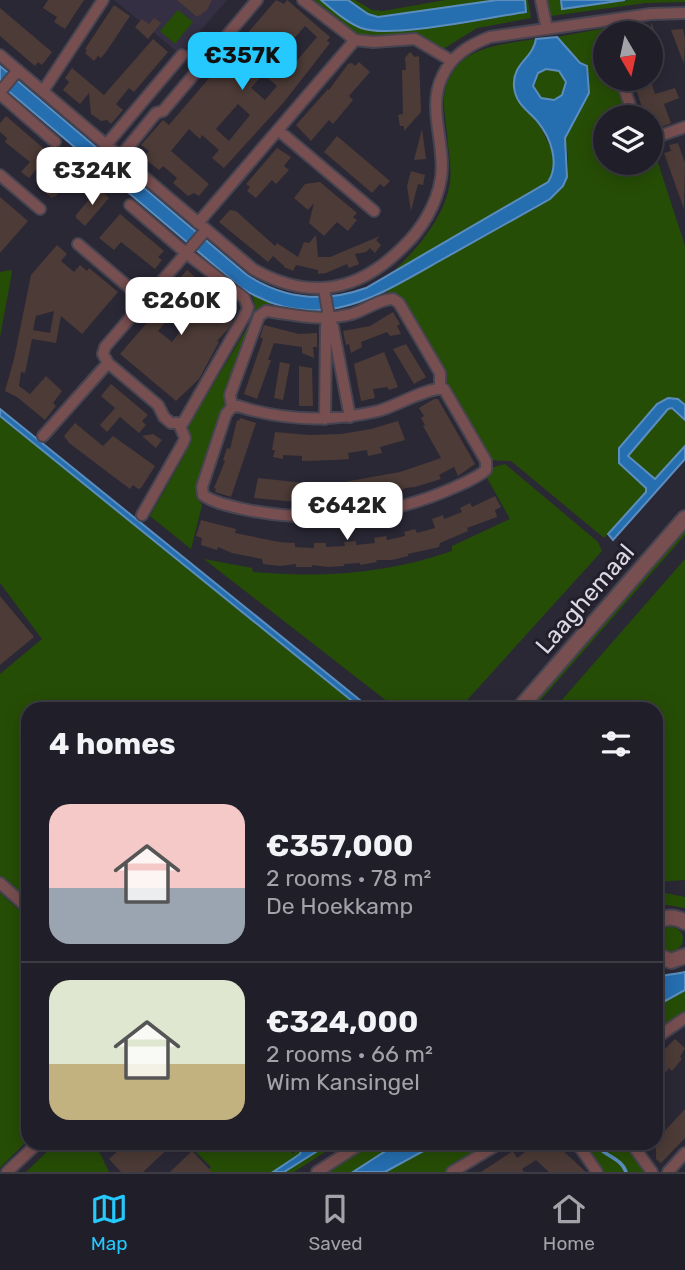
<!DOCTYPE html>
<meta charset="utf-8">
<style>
body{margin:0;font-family:Rubik,sans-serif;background:#282730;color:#f1f3f6;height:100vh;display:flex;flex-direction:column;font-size:26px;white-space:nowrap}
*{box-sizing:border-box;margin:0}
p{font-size:23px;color:#a2a2a8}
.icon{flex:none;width:38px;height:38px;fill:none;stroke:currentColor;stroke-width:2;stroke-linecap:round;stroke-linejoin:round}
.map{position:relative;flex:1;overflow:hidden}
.panel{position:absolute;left:21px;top:702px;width:642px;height:448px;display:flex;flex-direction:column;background:#201e28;border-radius:21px;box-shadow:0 4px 18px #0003,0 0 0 2px #3d3c45}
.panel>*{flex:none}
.needle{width:46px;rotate:171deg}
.controls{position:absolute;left:593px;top:21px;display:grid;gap:14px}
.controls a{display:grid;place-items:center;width:70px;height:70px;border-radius:50%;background:#201e28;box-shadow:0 4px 18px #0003,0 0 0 2px #3d3c45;font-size:35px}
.price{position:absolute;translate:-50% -60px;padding:0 16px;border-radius:14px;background:#fff;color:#222;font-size:23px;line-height:46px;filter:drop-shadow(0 2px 4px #0008)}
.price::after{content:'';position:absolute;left:50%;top:42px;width:21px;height:16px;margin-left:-10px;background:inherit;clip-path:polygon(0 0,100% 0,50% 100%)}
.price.current{background:#25c9fe;color:#111}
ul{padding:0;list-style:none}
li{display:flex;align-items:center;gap:21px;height:175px;padding:0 28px}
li+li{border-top:2px solid #3d3c45}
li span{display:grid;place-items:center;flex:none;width:196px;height:140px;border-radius:21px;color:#555}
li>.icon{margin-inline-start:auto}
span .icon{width:84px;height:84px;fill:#fffc;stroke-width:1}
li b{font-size:30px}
h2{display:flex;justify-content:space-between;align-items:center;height:84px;padding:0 28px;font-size:30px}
.tab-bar{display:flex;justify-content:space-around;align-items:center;height:98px;border-top:2px solid #3d3c45;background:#201e28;font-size:19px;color:#a2a2a8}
.tab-bar a{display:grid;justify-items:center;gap:4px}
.tab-bar .current{color:#25c9fe}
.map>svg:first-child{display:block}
</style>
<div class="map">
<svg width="685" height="1172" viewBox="0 0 685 1172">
<rect width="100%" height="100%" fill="#2b2836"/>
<path fill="#342f43" d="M114 0H227L180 54Z"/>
<path fill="#264d06" d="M314 0H321L357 26 377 31 415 28 526 12 525 0H528L531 18 477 28 443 49 414 34 360 37 353 34 317 5 318 3Z
M348 0H355L372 10 383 11 445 0H497L378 17 368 14Z
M547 0H561L563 9 625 0H685V2L646 3 551 16 548 9Z
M178 10 193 22 175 44 160 31Z
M617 26 619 33H606V79H634L635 83 627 85 630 117H606V163H651V147H653L685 246V405L678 399 619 448C615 466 634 477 646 488V492L604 538 511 461 490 460 446 386 445 374 403 301 386 291 550 199C567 186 570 171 567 151 566 145 564 139 566 134 570 117 595 94 588 74 582 59 565 50 557 37Z
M536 39 533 49 519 65C525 82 529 101 536 118 545 140 569 166 541 187L393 272C418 248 445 217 450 182 452 166 448 150 447 134 446 120 442 104 445 91 455 46 499 45 536 39Z
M534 84a16 16 0 1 1 32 0a16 16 0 1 1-32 0Z
M11 270 12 272 0 337V272Z
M252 295 272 303 258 309 256 313 202 473 196 496 202 505 191 549 150 516 185 454 188 439 184 428 192 420 253 318 255 305Z
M670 408 685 420V446L656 478 653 479 629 458 628 453Z
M0 416 362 709H28V903L0 878V674L42 639 0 583Z
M505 464 598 542 602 551 459 709H397L204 559 252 568 253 572C321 578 387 574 452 551V546L510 519 486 476 491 468Z
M685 527V535L533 709H525Z
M685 559V880L657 882 656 709H554Z
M0 893 28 918V1140L0 1168Z
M665 893 685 897V908L667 905 656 908V896Z
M659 939a12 12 0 1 1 24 0a12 12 0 1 1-24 0Z
M685 990V1015L656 1036V1006Z
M56 1143H95L109 1172H26Z
M192 1143H280L293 1154 297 1150 298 1143H303L300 1154 273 1172H207L211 1167 192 1148Z
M330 1143H339L294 1172H284Z
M374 1143H398L353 1172H329Z
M438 1143H496L447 1172H385Z
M582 1143H627L648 1172H601Z"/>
<path fill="#256eb0" stroke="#5b8ebf" stroke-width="2" fill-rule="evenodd" d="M321 0H348L368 14 378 17 497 0H525L526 12C490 17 391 39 361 28 346 22 333 10 321 0Z
M561 0H625L562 9Z
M557 37 580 63 587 66 589 93 565 138 567 177 563 186 550 199C514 219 479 239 443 259 374 298 317 337 240 287L0 84V66L247 275C284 299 324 303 366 288L548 182C560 164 551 138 538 122 528 110 516 105 514 87 512 63 533 59 536 39ZM546 69 559 71 566 82 562 95 554 100 541 98 533 86 538 73Z
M668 398 678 399 685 405V420L672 408 668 409 628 456 655 479 685 446V459L613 540 608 534 646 492V488L619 463V448L657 404Z
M0 409 371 709H362L0 416Z
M685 972V990L656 1006V979C665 973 675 975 685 972Z
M303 1143H310L312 1149 322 1143H330L284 1172H273L300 1154Z
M398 1143H438L385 1172H353Z"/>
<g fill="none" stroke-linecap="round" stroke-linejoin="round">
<path stroke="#5b8ebf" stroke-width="3.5" d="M594 1143C603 1156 621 1157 626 1172"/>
</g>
<path fill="#4c3b36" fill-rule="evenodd" d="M48 0H84L65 29 54 22 57 17 43 8Z
M177 0H212L207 10 197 17Z
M276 0 284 4 287 0 330 37 327 41 330 43 284 102 224 168 212 158 219 150 202 135 200 139 189 129 171 151 209 184 199 196 194 193 188 196 173 183 177 178 163 166 159 170 146 160 144 157 149 151 141 145 163 120 169 125ZM305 26 317 37 288 71 275 60ZM263 74 277 86 265 100 251 88ZM238 104 250 115 229 141 216 129Z
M114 5 130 16 106 52 101 58 98 56 94 61 85 53 87 51 85 49Z
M0 8 52 52 42 65 38 62 35 66 0 36Z
M154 18 161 23 148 39 135 27 142 19 149 24Z
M651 22 662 49H660V53L651 54Z
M683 29 685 39 684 64 671 30Z
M153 39 168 52 134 92 129 88 116 104 123 110 111 124 107 120 101 121 91 114 89 93 80 104 63 90 69 82 65 78 72 68 104 95Z
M410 52 415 57 419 56 421 112 404 131V126H400L398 115 403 114 402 70H406L405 58Z
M359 62 370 72 349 96 353 100 333 124 329 120 311 141 296 125 328 89 329 90 348 64 352 63 355 66Z
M644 79H650L655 94 675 88 679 98 664 104 671 123 669 124 659 128 658 125 651 127V117H645L634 82Z
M6 116 50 154 29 178 21 172 30 162 5 142 7 138 0 132V123Z
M422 129 426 159 414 160Z
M337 136 390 181 384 187 380 184 372 193 324 152Z
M678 143 685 163 684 209 664 153 671 151 669 145Z
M277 148 291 157 284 166 289 170 276 184 272 180 256 198 247 191 250 187 246 184Z
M66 162 76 169 74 172 76 173 55 197 54 196 52 198 42 190Z
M411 171 425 175 423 185 418 184 411 211 407 186Z
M320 182 357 213 353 217 357 220 348 231 337 222 324 236 309 223 314 203 308 210 294 198 305 184Z
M100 190 109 198 85 226 76 218V215L96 191 98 192Z
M0 197 28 221 0 253Z
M230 210 236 211 275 246 277 243 298 257 304 242 309 243 316 235 318 257H330L380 236 376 240 381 245 375 253 370 248 366 252 355 254 359 264 349 268 347 264 326 273 318 274V270L296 265 293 271 284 267V266L273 256 268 262 219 222Z
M120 214 164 251 158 257 162 260 155 269 121 242 114 250 99 238Z
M57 245 67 254 61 261 74 272 80 265 87 271 89 268 118 292 82 334 61 316 56 343 32 339 25 373 21 372 19 386 30 394 46 376 62 391 53 403 56 406 45 420 17 397 5 391 14 359 31 275ZM54 311 50 333 33 330 36 316Z
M187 270 236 312 230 319 233 321 228 329 217 341 219 342 199 379 176 401 120 354 177 288 174 285ZM170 317 183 328 172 342 158 331Z
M393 312 400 324 397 326 401 334 390 336 387 332 361 342 362 347 351 353 349 344 346 345 343 331 370 326Z
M264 325 299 334 317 333V347H313L314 358 302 353V347L274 343 268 360H271L257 399 244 394 263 339 260 337Z
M406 344 426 377 414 384 393 349Z
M384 352 398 387 389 390 387 387 373 389 375 398 361 401 354 364Z
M280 362 290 364 283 400 274 398Z
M299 366 312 368 313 406H299Z
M111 384 148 415 142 421 146 425 139 433 120 417 107 432 100 425 115 408 101 396Z
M434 399H438L475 464 458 476 454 467 439 475 441 479 415 487 405 488 398 493 386 496 385 493 355 501V498L325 503 307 500V503L254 498 258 478 314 484 344 482 400 472 441 458 423 426 425 425 421 418 424 416 419 408Z
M240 418 256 423 231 497 215 492 216 489 214 488 225 461 223 460 227 448 230 449 237 420 239 421Z
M398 421 405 440 380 447 382 453 368 456 367 450 348 453 349 459 335 460 302 461V456L283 455V459L273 457 275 450H272L275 432 309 435 341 434 371 429Z
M75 423 103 446 113 436 155 466 141 488 138 489 133 485 130 489 69 443 64 436Z
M153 434 162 440 156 448 142 436Z
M495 496 501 507 495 510 497 517 467 528 468 531 440 543 439 547 408 554V556L392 560H376L377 562 360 565V563L344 564V566L328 567 312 565V567H296V564L280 566 263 564 262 559 232 553 218 547 217 550 201 545 202 538 196 536 201 520 236 529 235 533 279 542 295 543V547L314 548V543H326V547L345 546 344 542 356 541V545L375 543 374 538 386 536 387 540 405 536 404 532 415 529 417 533 435 528 432 519 443 515 444 519 462 512 460 508 470 503 472 507Z
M0 596 34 637 0 665Z
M675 1039 685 1048 680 1057 682 1059 672 1071 669 1068 666 1072 663 1070 656 1078V1058Z
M685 1109V1138L661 1163 656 1159V1131L661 1135Z
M127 1143H174L143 1172H121L109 1159Z
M528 1143H565L560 1148 586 1172H549L536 1160 522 1169 524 1172H481L513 1151 517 1158 532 1147Z
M192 1151 212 1172H170Z"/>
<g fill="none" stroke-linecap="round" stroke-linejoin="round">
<g stroke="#474451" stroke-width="14">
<path id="minor" d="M303 0 355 40 373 42 415 39 452 61
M541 0 547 29
M0 55 253 269C310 301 358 292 403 247 422 229 437 204 441 178 446 145 427 108 442 77 451 56 469 45 490 37L651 14 685 13
M621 79 634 117
M43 91 103 0
M0 92 18 70
M0 94 55 142
M278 130 374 211
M651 139 685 127
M106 145 182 55
M120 157 156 113 163 111 257 0
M0 175 40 209
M198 223 355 40
M78 244 145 301
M324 289 328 311 326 328 325 419
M328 319 333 327 350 417
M108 363 103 354 105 347 206 230
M232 407 238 406C284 421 331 422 378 411 394 407 430 386 444 389L486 461V470C477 478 464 483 453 488 388 517 313 524 243 509 230 506 214 503 203 495L202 487 226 414 232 407 230 395 259 316 266 311C298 315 319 322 352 314 366 310 379 299 393 299L399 303 440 373V388
M43 436 108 363 158 405 164 417 171 423H183L246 313 248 307 244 298 186 253 130 205
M142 515 183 443 185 438 179 424
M0 883 28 908
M656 1038 685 1018
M291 1143H292
M577 1143 597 1172
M631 1143 652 1172
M7 1172 38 1143
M317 1172 362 1143
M452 1172 500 1143
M668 1172 685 1153"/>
</g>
<g stroke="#474451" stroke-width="18">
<path id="tertiary" d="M519 709 685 518
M656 923C665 916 675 916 685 922
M656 955 671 961 685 956"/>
</g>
<use href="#minor" stroke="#784f50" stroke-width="10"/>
<use href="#tertiary" stroke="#784f50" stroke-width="14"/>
</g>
<g text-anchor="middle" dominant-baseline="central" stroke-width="6" stroke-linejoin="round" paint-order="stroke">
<g font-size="24" fill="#dad8e1" stroke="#221e2c">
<text transform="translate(585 599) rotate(-49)">Laaghemaal</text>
</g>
</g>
</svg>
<div class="controls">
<a><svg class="needle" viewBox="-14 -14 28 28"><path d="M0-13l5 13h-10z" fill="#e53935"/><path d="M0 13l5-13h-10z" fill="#a2a2a8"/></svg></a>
<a><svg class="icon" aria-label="layers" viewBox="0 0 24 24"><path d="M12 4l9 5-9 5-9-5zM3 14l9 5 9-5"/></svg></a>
</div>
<b class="price current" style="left:242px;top:92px">€357K</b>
<b class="price" style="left:92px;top:207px">€324K</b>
<b class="price" style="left:181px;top:337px">€260K</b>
<b class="price" style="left:347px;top:542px">€642K</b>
<section class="panel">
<h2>4 homes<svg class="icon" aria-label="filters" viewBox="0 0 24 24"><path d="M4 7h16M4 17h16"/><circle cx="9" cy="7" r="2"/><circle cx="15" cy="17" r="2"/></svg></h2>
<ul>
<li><span style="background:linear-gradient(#f6c9c9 60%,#9aa5b1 0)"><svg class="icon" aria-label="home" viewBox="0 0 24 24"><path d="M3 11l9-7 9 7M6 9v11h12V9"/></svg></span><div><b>€357,000</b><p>2 rooms · 78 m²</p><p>De Hoekkamp</p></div></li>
<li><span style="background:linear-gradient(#dfe7d0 60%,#c2b280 0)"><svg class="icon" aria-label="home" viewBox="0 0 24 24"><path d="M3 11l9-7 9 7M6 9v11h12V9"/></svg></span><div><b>€324,000</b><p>2 rooms · 66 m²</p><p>Wim Kansingel</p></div></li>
</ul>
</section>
</div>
<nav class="tab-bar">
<a class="current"><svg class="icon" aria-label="map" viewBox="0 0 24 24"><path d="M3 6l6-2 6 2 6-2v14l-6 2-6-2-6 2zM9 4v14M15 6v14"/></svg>Map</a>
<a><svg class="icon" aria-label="saved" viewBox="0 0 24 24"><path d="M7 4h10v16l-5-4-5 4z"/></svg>Saved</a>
<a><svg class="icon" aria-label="home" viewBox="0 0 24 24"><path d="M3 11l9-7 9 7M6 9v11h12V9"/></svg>Home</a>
</nav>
